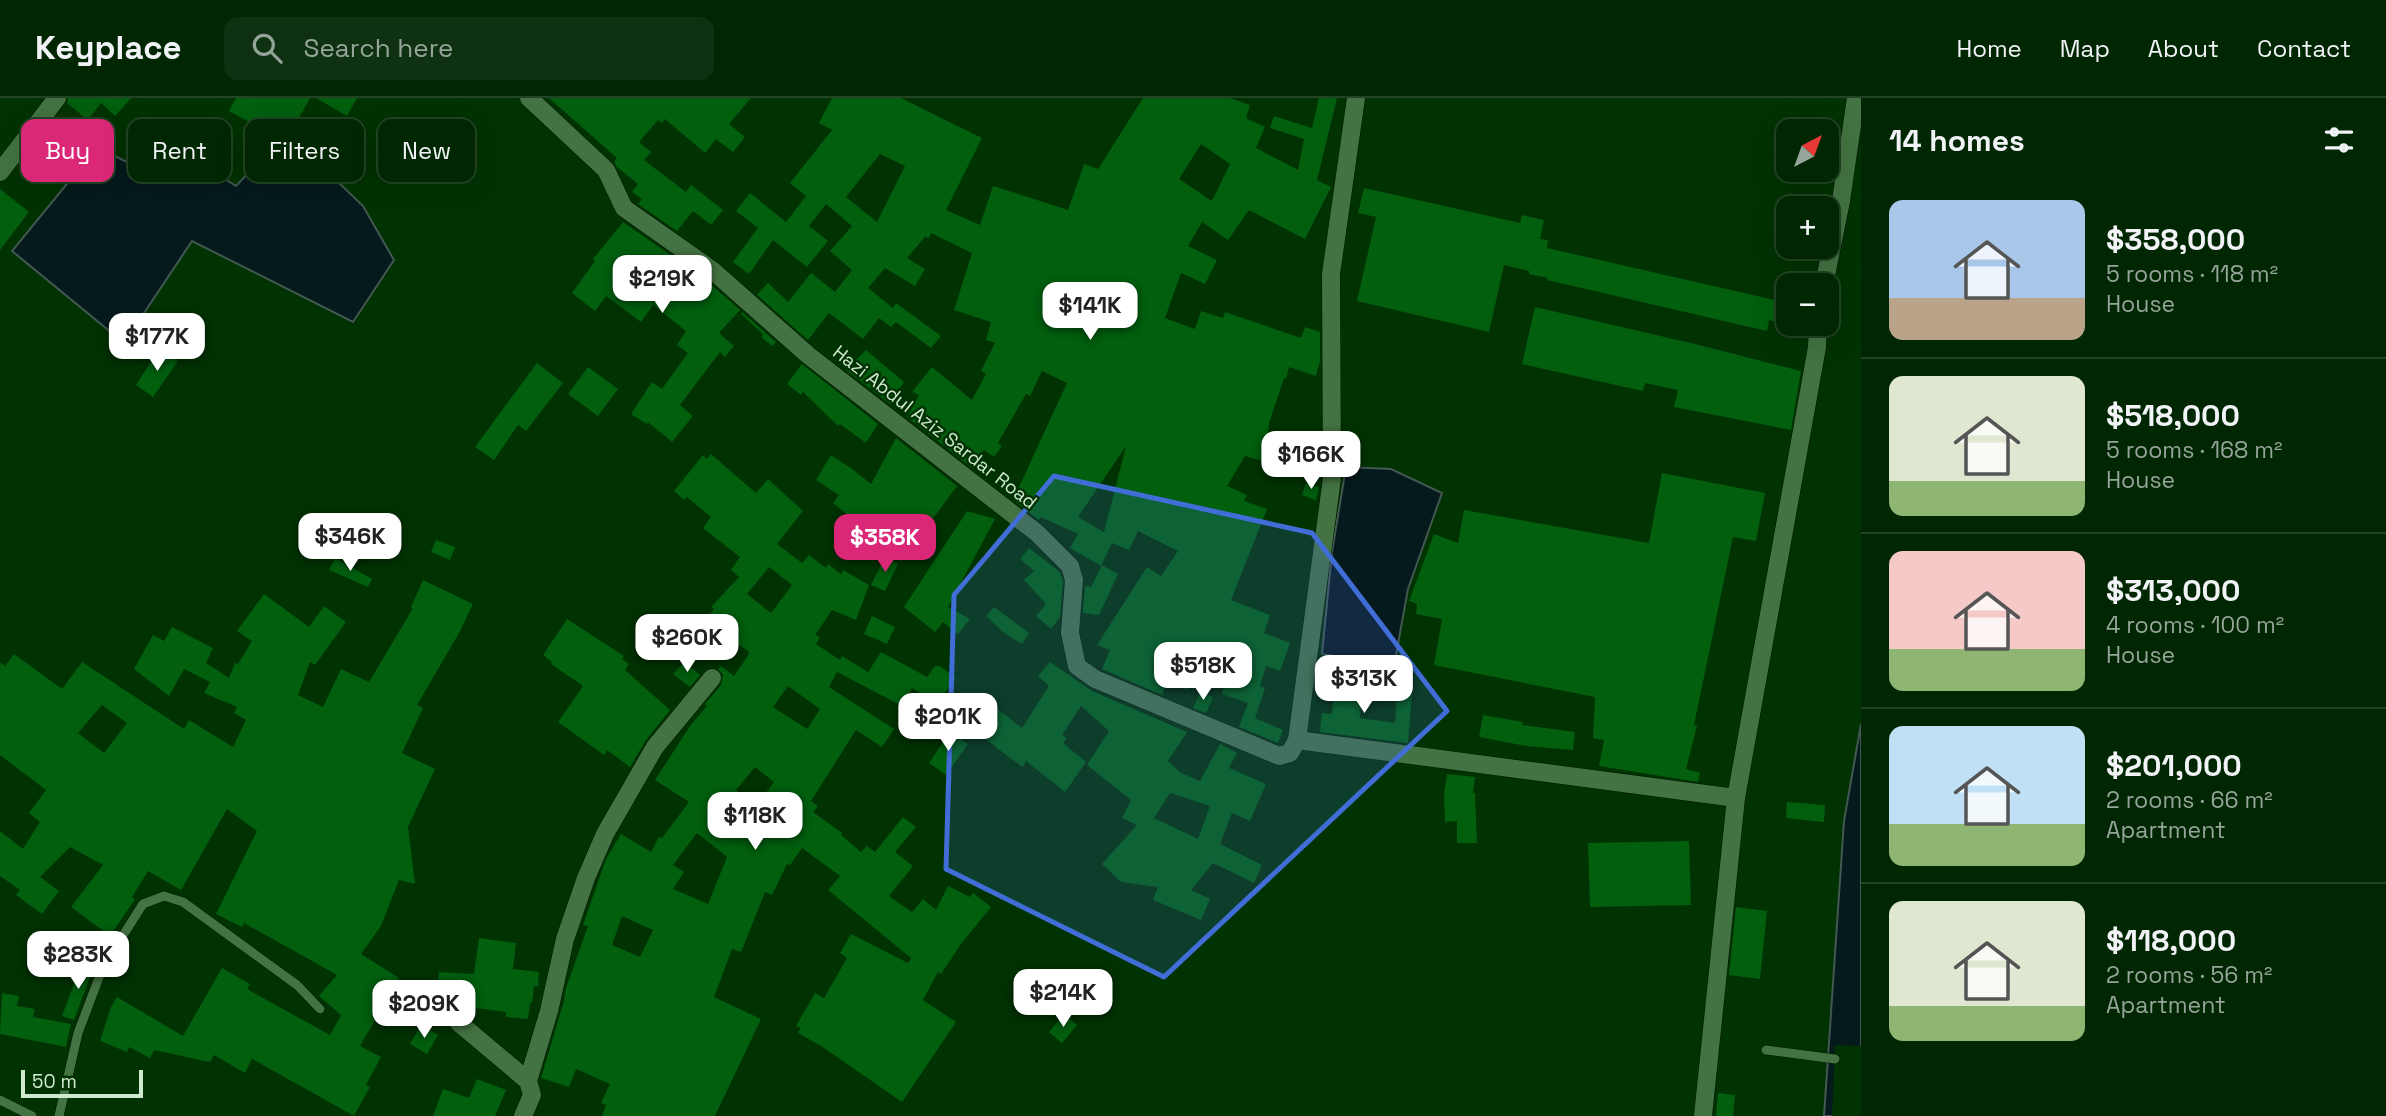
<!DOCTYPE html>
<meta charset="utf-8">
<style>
body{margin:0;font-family:"Space Grotesk",sans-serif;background:#0e3211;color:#f1f3f6;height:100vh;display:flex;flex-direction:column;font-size:26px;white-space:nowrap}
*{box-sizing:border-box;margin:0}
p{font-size:23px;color:#95a599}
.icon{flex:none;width:38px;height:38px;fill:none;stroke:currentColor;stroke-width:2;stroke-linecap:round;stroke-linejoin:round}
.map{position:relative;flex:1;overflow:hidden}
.drawer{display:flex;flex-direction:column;background:#002602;width:525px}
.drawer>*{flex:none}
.top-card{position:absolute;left:21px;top:21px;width:665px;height:63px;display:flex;gap:14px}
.needle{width:46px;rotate:41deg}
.controls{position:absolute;left:1776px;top:21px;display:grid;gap:14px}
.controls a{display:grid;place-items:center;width:63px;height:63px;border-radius:14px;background:#002602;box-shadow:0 7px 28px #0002,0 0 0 2px #224324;font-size:35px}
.scale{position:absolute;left:21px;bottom:18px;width:122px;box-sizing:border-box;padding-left:7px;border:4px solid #cfe9ce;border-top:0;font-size:19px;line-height:24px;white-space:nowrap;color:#cfe9ce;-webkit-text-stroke:5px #003202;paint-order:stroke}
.price{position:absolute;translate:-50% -60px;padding:0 16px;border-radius:14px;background:#fff;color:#222;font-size:23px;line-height:46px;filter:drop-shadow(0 2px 4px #0008)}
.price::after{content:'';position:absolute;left:50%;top:42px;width:21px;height:16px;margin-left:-10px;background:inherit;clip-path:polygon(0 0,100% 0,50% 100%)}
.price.selected{background:#db2777;color:#fff}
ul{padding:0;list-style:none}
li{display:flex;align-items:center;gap:21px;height:175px;padding:0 28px}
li+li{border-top:2px solid #224324}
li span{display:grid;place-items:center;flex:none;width:196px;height:140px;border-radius:14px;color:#555}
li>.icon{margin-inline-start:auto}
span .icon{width:84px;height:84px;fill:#fffc;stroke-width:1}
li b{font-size:30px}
h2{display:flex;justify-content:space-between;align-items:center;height:84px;padding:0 28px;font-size:30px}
.tag{padding:0 24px;border-radius:14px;background:#002602;box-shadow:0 7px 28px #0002,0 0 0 2px #224324;font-size:24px;line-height:63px}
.tag.selected{background:#db2777;color:#fff}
header{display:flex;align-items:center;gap:42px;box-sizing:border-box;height:98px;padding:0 35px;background:#002602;border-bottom:2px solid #224324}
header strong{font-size:33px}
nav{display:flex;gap:38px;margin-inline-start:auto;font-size:24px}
.search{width:490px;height:63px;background:#0e3211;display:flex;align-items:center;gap:18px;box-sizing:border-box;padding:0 24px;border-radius:14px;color:#95a599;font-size:26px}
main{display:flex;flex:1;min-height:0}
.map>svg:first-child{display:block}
</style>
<header>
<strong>Keyplace</strong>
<div class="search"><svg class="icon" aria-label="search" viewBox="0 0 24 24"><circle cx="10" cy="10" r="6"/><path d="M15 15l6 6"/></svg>Search here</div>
<nav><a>Home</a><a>Map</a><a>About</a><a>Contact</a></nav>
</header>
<main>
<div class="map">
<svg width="1861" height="1018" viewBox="0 0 1861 1018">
<rect width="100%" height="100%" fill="#003202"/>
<path fill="#051a1c" stroke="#425851" stroke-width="2" d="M281 41 335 81 363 108 394 162 353 224 192 143 124 245 12 153 97 49 153 77 182 54 236 88Z
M1346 369 1391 371 1442 395 1408 491 1394 568 1322 556 1332 454Z
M1861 626V1018H1824L1844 723Z"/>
<path fill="#003202" d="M1835 947 1861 948V1018H1832Z"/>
<path fill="#015f0e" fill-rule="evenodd" d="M68 0H131L115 18 101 5 88 22 67 5Z
M236 0H310L288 40 252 24 251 25 229 13Z
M316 0H357L347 18Z
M549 0H751L729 26 745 39 733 54 716 41 705 55 665 21 662 25 658 22 639 44 651 54 644 62 686 94 691 87 723 112 711 127 693 113 677 133 638 106 642 101 632 94 638 86 617 69 614 64 617 60Z
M832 0H901L982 40 946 112 980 127 993 88 1068 112 1084 66 1098 71 1143 0H1230L1250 7 1246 20 1265 29 1256 50 1298 72 1304 41 1270 30 1274 18 1312 30 1319 0H1337L1317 82 1331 89 1305 141 1249 112 1228 142 1202 124 1188 148 1217 162 1205 186 1181 175 1165 220 1195 231 1201 213 1223 220 1225 214 1301 240 1305 229 1320 234V263L1316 278 1289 269 1286 281 1284 280 1269 325 1268 335 1304 347 1296 372 1245 358 1227 388 1247 397 1244 403 1267 411 1231 502 1270 517 1264 535 1290 545 1280 573 1266 568 1260 588 1265 590 1255 620 1283 632 1278 645 1239 629 1248 605 1222 596 1234 553 1207 543 1188 592 1167 584 1162 597 1102 571 1110 552 1097 547 1147 469 1161 478 1178 453 1138 433 1129 452 1112 445 1101 468 1070 450 1078 436 1041 419 1039 422 1013 402 1067 285 1042 273 1030 298 1026 296 998 345 1002 348 994 359 984 352 971 369 907 319 919 297 912 294 932 269 972 302 986 276 981 273 995 245 986 242 991 224 954 212 972 155 931 135 929 140 925 139 907 160 925 171 915 188 885 170 868 190 893 210 896 205 941 238 931 250 896 224 891 229 879 220 863 241 829 215 808 242 757 197 768 185 788 204 811 175 835 194 852 172 830 153 852 128 826 106 809 128 828 143 807 169 773 142 749 176 733 164 758 130 736 113 750 95 786 124 806 98 790 85 832 32 819 25ZM1201 46 1230 66 1212 103 1179 81ZM880 56 905 68 877 124 846 99ZM1126 348 1104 434 1078 419Z
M1364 90 1520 125 1522 117 1544 122 1540 141 1548 142 1547 150 1788 205V227L1769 222 1767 233 1547 182 1548 180 1529 176V173L1504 167 1489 234 1357 203 1376 119 1358 115Z
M0 91 29 114 0 152Z
M623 124 705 181 740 212 719 235 734 248 725 259 720 254 680 307 693 318 672 344 648 324 647 326 631 316 652 284 662 291 688 255 677 247 686 233 653 207 641 224 606 198 595 213 572 195 595 163 593 161Z
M1535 209 1695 246 1801 273 1791 332 1674 309 1678 292 1645 285 1643 293 1522 266Z
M742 214 776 244 772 248 761 239 763 236 741 216Z
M159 251 178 263 153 299 136 287Z
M866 252 904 284 890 306 846 272Z
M537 265 563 285 526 333 518 327 494 362 475 349Z
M802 266 878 326 866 345 840 326 838 328 803 294 801 297 787 286Z
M588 269 618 291 598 318 568 296Z
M896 340 957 388 923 434 907 422 889 454 878 447 879 445 862 434 864 430 833 405 839 397 816 382 831 357 851 370 871 386Z
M711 356 756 395 768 381 803 413 777 446 802 465 809 457 826 470 828 466 841 476 843 472 869 487 856 522 832 512 815 537 820 539 816 546 840 562 842 558 868 574 881 554 927 579 935 568H940L956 580 937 605 912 590 902 608 837 574 829 589 894 631 882 649 856 632 811 703 818 708 813 714 842 735 841 737 861 754 867 748 875 754 903 719 916 729 895 754 913 768 889 798 912 814 923 801 936 812 948 788 970 799 973 795 991 809 961 846 941 876 938 874 923 902 956 924 902 1004 821 948 798 935 801 930 796 928 815 895 824 900 847 860 840 855 851 836 908 865 911 860 828 792 840 778 802 750 790 767 787 766 772 797 765 794 741 854 732 851 714 899 761 921 715 1018H602L606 1007 601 1005 610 986 576 971 569 989 541 980 564 903 566 890 588 828 583 827 606 761 621 736 651 754 659 739 662 740 689 704 655 682 690 628 707 608 705 606 721 587 723 577 718 571 721 568 734 578 749 556 748 553 727 538 715 554 693 538 714 511 711 509 739 479 731 472 740 459 703 430 711 419 687 399 684 402 674 393 703 357 707 361ZM769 469 792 487 771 515 747 496ZM788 588 820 611 807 631 773 609ZM755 669 774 684 756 708 736 692ZM697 735 727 759 708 806 673 791 684 774 673 767ZM622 818 653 832 640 859 612 847Z
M1662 375 1765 395 1756 443 1733 439 1694 627 1697 628 1686 671 1700 675 1698 684 1599 668 1604 642 1593 640 1595 599 1434 567 1442 521 1416 516 1417 506 1409 503 1434 436 1458 445 1464 412 1649 445Z
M1306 385 1319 389 1316 402 1302 397Z
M967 413 995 421 948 509 970 521 958 536 943 524 935 534 904 509Z
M436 442 455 449 450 462 431 454Z
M1029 450 1060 474 1063 483 1060 519 1051 531 1036 518 1046 506 1024 482 1034 473 1020 461Z
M885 459 898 466 885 493 871 487Z
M335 460 372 481 368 489 329 472Z
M1102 467 1118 476 1099 517 1083 515 1085 488 1091 489Z
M423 482 473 506 459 535 417 607 423 610 402 655 435 671 408 729 415 786 399 782 381 828 361 856 399 880 360 948 381 959 366 987 370 989 354 1018 252 961 245 975 214 957 210 964 154 952 150 960 129 949 127 954 100 943 111 909 117 899 183 938 222 870 250 886 247 891 330 937 341 917 319 898 337 877 244 825 242 829 216 816 257 733 227 711 181 792 148 773 132 799 135 801 110 838 71 809 103 767 70 749 40 779 59 793 42 816 16 797 20 792 0 778V733L23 751 40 724 29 715 46 692 0 657V564L5 568 14 556 62 591 82 564 184 631 189 622 233 649 246 622 234 615 237 609 204 595 210 584 184 571 169 598 134 571 153 537 164 543 172 529 213 550 206 565 229 580 235 565 238 566 252 543 237 533 264 496 309 529 324 508 346 524 315 567 310 564 298 597 323 609 341 571 369 584 413 510 411 509ZM102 607 127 625 104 655 78 635Z
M994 509 1029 535 1022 546 1004 535 986 518Z
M872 518 895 529 887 546 864 536Z
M567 521 624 558 622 561 629 566 625 572 670 612 646 642 630 669 607 652 604 657 558 624 583 588 551 566 552 564 543 557Z
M684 564 700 577 690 589 673 576Z
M1050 564 1092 593 1187 634 1168 663 1181 675 1200 683 1220 646 1237 655 1229 670 1266 686 1250 723 1232 715 1220 746 1262 767 1254 785 1213 765 1191 792 1210 801 1201 822 1153 802 1158 789 1121 784 1102 766 1137 727 1122 720 1131 702 1087 667 1109 633 1081 608 1062 637 1067 640 1063 645 1086 664 1065 694 1026 663 1023 669 1010 660 969 628 986 602 1022 630 1049 588 1038 578ZM1170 695 1210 708 1198 741 1154 720Z
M1335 578 1363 581 1360 620 1395 625 1397 595 1412 596 1408 645 1320 634 1322 615 1332 616Z
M1200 594 1213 599 1206 615 1193 610Z
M1483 617 1523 624 1522 627 1575 634 1573 652 1526 648 1479 639Z
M950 634 968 646 946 677 929 665Z
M1447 676 1475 679 1473 695H1475L1477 745H1457V723L1445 724 1444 697Z
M1787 704 1825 707 1824 724 1786 720Z
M1689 743 1691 807 1590 809 1588 745Z
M1736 809 1767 813 1760 881 1729 877Z
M479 840 516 845 513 871 539 874 538 888H534L532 905H530L528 921 506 919V914L453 907 455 891H438L439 874 474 876Z
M82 864 94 868 74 922 62 918Z
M2 895 19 898 17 908 35 911 33 919 71 926 66 949 0 936Z
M1064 916 1077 927 1062 945 1049 934Z
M421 927 438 937 427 956 410 946Z
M477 981 506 992 495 1018H433L443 991 469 1000Z
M1718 995 1735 997 1733 1018H1716Z"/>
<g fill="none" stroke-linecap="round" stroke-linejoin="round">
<g stroke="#001601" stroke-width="10">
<path id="lane" d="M1766 952 1835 961
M0 1002 32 1018
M59 1018 78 935 103 869 143 806 164 798 183 804 297 887 320 911"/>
</g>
<g stroke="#001601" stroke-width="19">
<path id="street" d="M529 0 606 72 624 110 712 172 808 257 1037 435 1070 468 1074 482 1070 535 1077 568 1095 581 1279 658 1290 655 1297 642
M1356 0 1331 176 1332 380 1297 642 1736 700
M0 74 57 0
M1824 187 1841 103 1856 0
M458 924 528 983 532 997 523 1018
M528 983 549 913 565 841 586 780 605 736 655 649 712 580
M1703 1018 1736 700 1817 249 1818 226"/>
</g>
<use href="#lane" stroke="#437342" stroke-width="9"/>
<use href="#street" stroke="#437342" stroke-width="18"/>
</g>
<path fill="#416dd6" fill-opacity="0.2" stroke="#416dd6" stroke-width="5" stroke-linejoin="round" d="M1054 378 1312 435 1447 613 1164 879 946 771 954 497Z"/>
<g text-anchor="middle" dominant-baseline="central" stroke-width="5" stroke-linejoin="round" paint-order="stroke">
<g font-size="19" fill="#cfe9ce" stroke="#003202">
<text transform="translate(935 329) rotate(38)">Hazi Abdul Aziz Sardar Road</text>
</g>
</g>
</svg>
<div class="controls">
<a><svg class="needle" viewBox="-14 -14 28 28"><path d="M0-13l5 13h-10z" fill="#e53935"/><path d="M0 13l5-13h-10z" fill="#95a599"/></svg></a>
<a>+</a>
<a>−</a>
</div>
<div class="scale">50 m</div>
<b class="price" style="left:662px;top:217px">$219K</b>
<b class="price" style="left:1090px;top:244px">$141K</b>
<b class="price" style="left:157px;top:275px">$177K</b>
<b class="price" style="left:1311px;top:393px">$166K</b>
<b class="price" style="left:350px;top:475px">$346K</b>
<b class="price selected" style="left:885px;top:476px">$358K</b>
<b class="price" style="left:687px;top:576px">$260K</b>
<b class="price" style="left:1203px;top:604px">$518K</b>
<b class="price" style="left:1364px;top:617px">$313K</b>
<b class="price" style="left:948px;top:655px">$201K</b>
<b class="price" style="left:755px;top:754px">$118K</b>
<b class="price" style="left:78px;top:893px">$283K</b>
<b class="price" style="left:1063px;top:931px">$214K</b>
<b class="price" style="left:424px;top:942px">$209K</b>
<div class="top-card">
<a class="tag selected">Buy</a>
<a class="tag">Rent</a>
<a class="tag">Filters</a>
<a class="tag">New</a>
</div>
</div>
<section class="drawer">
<h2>14 homes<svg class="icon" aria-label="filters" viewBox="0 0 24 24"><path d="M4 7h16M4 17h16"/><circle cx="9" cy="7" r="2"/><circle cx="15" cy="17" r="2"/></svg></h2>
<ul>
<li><span style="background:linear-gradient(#a9c7e8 70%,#b9a48a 0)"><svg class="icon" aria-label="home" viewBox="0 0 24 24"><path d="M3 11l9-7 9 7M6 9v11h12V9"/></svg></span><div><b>$358,000</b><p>5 rooms · 118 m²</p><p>House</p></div></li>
<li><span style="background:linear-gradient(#dfe7d0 75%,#8fb573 0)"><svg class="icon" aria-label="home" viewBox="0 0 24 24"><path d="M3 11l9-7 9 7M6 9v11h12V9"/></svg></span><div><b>$518,000</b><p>5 rooms · 168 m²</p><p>House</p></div></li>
<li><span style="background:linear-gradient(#f6c9c9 70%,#8fb573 0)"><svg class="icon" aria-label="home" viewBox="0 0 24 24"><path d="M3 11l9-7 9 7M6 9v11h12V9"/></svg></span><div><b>$313,000</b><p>4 rooms · 100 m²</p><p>House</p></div></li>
<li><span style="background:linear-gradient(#bfe0f5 70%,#8fb573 0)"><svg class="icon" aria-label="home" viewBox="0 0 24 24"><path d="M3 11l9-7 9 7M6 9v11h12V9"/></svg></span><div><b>$201,000</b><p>2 rooms · 66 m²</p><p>Apartment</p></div></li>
<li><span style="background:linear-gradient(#dfe7d0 75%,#8fb573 0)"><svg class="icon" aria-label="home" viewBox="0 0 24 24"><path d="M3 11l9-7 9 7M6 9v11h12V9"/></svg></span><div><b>$118,000</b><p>2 rooms · 56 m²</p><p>Apartment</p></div></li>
</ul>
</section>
</main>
